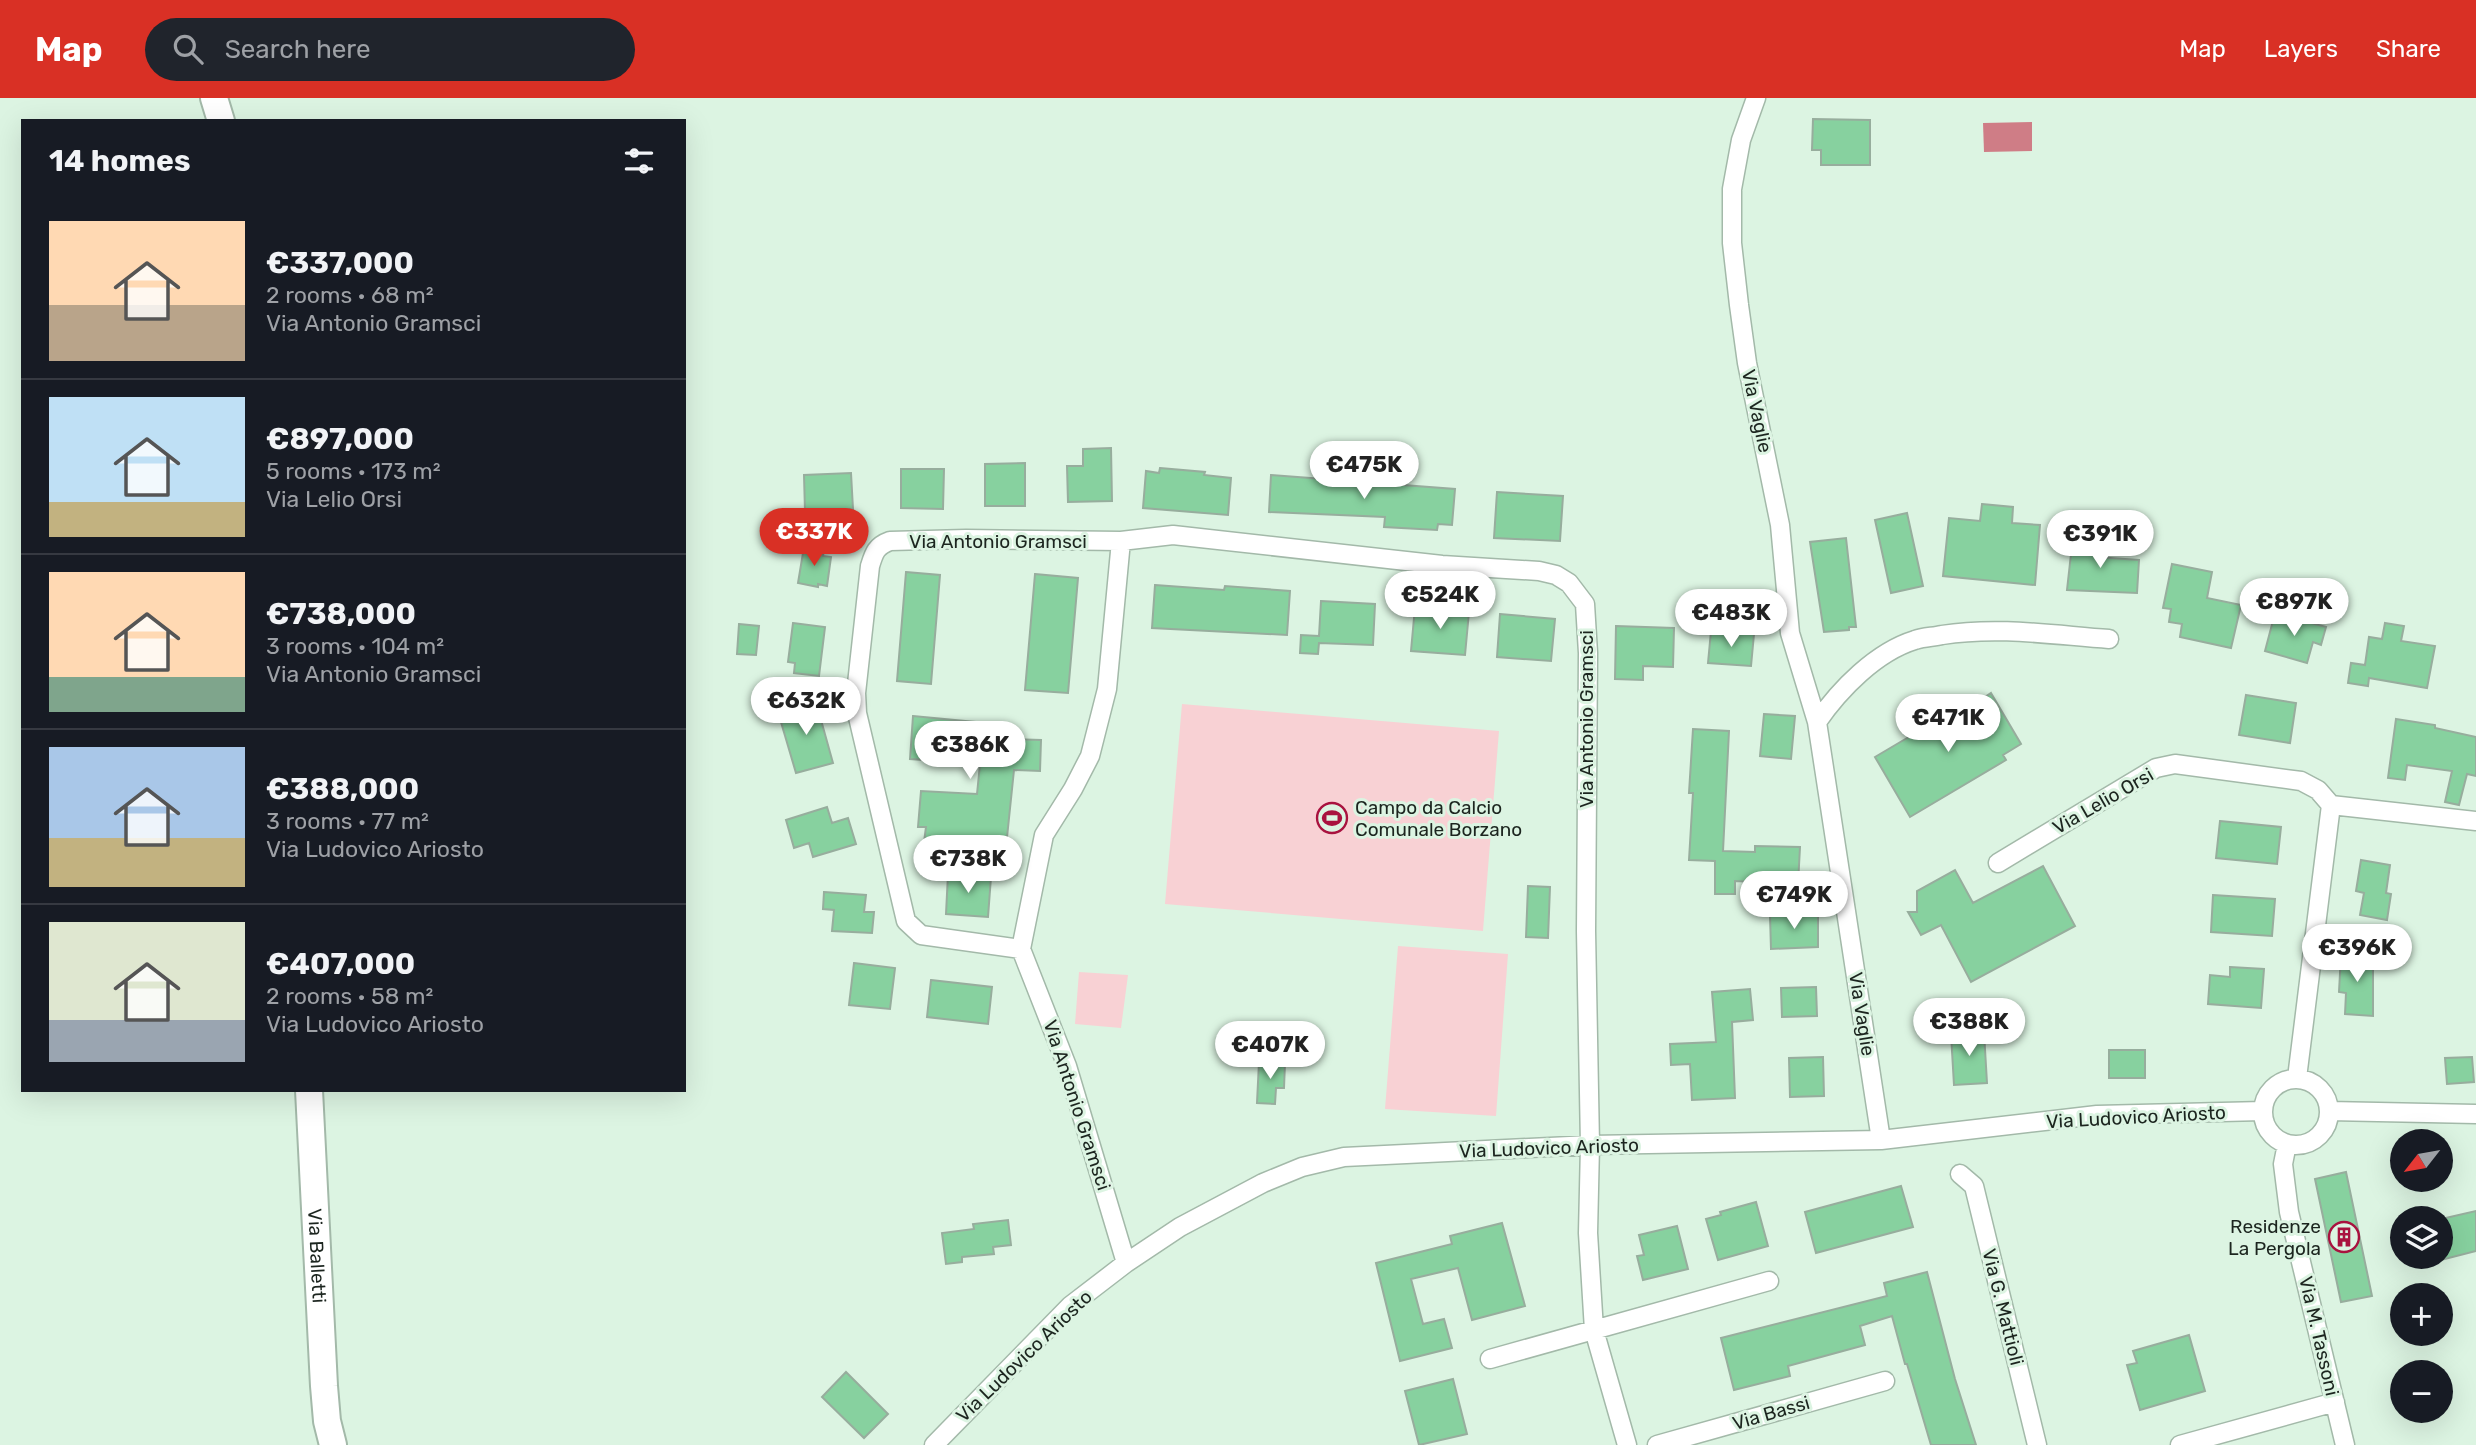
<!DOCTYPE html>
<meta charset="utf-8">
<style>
body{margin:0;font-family:Rubik,sans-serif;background:#20242c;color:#f1f3f6;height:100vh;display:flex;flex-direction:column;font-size:26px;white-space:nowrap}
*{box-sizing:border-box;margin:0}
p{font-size:23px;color:#9ea1a6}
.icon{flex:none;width:38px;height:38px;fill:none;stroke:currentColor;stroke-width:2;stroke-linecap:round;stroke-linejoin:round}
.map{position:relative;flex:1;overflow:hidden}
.panel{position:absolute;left:21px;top:21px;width:665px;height:973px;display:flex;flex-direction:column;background:#171b24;border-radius:0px;box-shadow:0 7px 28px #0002}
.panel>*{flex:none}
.needle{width:46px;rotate:239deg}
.controls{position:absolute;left:2390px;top:1031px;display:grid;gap:14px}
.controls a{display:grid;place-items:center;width:63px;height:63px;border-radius:50%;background:#171b24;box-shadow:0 7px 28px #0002;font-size:35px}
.price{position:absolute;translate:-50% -60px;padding:0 16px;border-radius:24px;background:#fff;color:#222;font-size:23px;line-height:46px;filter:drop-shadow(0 2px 4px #0008)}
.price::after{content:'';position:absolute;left:50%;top:42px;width:21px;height:16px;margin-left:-10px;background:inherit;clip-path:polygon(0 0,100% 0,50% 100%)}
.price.current{background:#d93025;color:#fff}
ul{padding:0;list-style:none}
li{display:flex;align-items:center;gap:21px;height:175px;padding:0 28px}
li+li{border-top:2px solid #363941}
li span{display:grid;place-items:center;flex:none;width:196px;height:140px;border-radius:0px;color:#555}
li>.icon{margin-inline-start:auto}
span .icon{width:84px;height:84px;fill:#fffc;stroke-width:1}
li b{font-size:30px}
h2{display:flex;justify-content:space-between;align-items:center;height:84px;padding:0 28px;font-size:30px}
header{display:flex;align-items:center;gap:42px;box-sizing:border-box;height:98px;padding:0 35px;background:#d93025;color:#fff}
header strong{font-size:33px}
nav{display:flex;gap:38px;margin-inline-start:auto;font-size:24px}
.search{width:490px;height:63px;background:#20242c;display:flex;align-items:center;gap:18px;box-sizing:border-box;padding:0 24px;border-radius:38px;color:#9ea1a6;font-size:26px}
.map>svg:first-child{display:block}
</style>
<header>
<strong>Map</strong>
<div class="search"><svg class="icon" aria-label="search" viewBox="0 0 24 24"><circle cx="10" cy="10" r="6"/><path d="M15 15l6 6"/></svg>Search here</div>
<nav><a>Map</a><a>Layers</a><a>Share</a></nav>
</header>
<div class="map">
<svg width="2476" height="1347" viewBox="0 0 2476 1347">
<rect width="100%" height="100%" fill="#dcf4e2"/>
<path fill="#f8d1d4" d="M1182 606 1499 633 1483 833 1165 806Z
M1398 848 1508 856 1496 1018 1385 1011Z
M1079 874 1128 877 1121 930 1075 926Z"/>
<path fill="#cf7d86" d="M2032 24V53L1984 54 1983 25Z"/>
<path fill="#87d19f" stroke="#97ad9d" stroke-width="2" d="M1813 21 1870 22V67H1821V52H1812Z
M1111 350 1112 403 1068 404 1067 368H1083V351Z
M1025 365V408H985V366Z
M1160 370 1205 374 1204 377 1231 380 1228 417 1143 410 1146 373 1159 375Z
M901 371H944L943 411 901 410Z
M851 375 853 411 805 413 804 377Z
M1271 377 1455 391 1452 427 1438 426 1437 432 1384 429 1385 419 1269 414Z
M1497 394 1563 398 1560 443 1494 440Z
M1982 406 2013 409 2012 425 2040 427 2035 487 1943 478 1949 420 1980 423Z
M1907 415 1923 488 1891 495 1875 422Z
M2073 438 2097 439 2096 459 2139 462 2137 495 2067 492Z
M1846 440 1856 529H1849V532L1824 534 1810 444Z
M804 449 824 452 823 458 831 459 827 488 818 486V489L798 485Z
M2172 466 2212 474 2207 500 2241 507 2231 550 2180 539 2182 526 2169 524 2171 511 2163 510Z
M906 474 940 477 931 586 897 583Z
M1035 476 1078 480 1068 595 1025 592Z
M1155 487 1224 492 1225 488 1290 493 1287 537 1152 530Z
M1321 503 1375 506 1373 547 1319 545 1318 556 1300 555 1301 537 1319 538Z
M1415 509 1469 514 1465 557 1411 553Z
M2275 515 2326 529 2321 547 2313 544 2307 565 2265 553Z
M1500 516 1555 521 1551 563 1497 559Z
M793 525 825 529 819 578 794 575 795 565 788 564Z
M2385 525 2404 528 2401 543 2435 548 2427 590 2369 580 2368 588 2348 585 2351 565 2365 567 2369 539 2382 541Z
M739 526 759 528 756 557 737 556Z
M1616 528 1674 530 1673 569 1643 568V582L1615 581Z
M1711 533 1754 536 1751 568 1708 565Z
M1991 595 2021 646 2003 657 2006 662 1910 719 1875 659 1973 601 1976 605Z
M2246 597 2296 605 2290 645 2239 637Z
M816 604 833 665 796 675 778 614Z
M1764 616 1795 618 1791 661 1760 658Z
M913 618 975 624 974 640 1041 642 1040 673 1014 672 1006 749 953 744V746L924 744 926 729H918L921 693 977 696 980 666 910 661Z
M2396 621 2435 627V630L2476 639V678L2467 676 2459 707 2445 704 2452 673 2407 667 2405 682 2388 680Z
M1693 631 1729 633 1723 753 1755 754V748L1800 749 1798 786 1735 783V796H1715V763L1689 762 1693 695H1689Z
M827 709 832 725 848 720 856 746 813 759 809 745 794 750 786 722Z
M2220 723 2281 729 2277 766 2216 760Z
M2361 762 2390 767 2386 795 2391 796 2387 822 2360 817 2364 795 2356 793Z
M2043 768 2075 828 1971 884 1941 827 1921 837 1908 814H1917V793L1955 772 1973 805Z
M948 776 991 779 988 819 946 816Z
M1528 788 1550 789 1548 840 1526 839Z
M824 794 866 797 864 814H874L872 835 832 833 834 812 823 811Z
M2213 797 2275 801 2272 838 2211 834Z
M1818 816V849L1771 851 1770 818Z
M2341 857 2373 858V918L2345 916 2346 895 2339 894Z
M854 865 895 870 890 911 849 907Z
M2230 869 2264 871 2261 910 2208 906 2210 877 2230 879Z
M931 882 992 889 988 926 927 919Z
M1816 889 1817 918 1782 919 1781 890Z
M1750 891 1753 922 1732 924 1735 1000 1692 1002 1690 966 1671 967 1670 946 1716 944 1712 894Z
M1984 934 1987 985 1954 987 1951 936Z
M2109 952H2145V980H2109Z
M1823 959 1824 998 1790 999 1789 960Z
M2472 959 2474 984 2447 986 2445 960Z
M1259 964 1285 965 1284 990H1276L1275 1006 1257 1005Z
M2346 1074 2372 1198 2341 1204 2315 1081Z
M1901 1088 1913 1129 1816 1155 1805 1114Z
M1756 1104 1768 1148 1718 1162 1706 1121 1721 1117 1720 1114Z
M2476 1113V1153L2441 1162V1121Z
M1008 1122 1011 1147 993 1149 994 1156 962 1159V1164L946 1166 942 1135 974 1131 973 1126Z
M1502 1125 1525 1208 1472 1222 1458 1170 1411 1181 1423 1226 1444 1221 1452 1250 1400 1263 1376 1165 1452 1146 1450 1138Z
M1677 1128 1688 1171 1643 1182 1637 1158 1644 1157 1639 1137Z
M1927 1174 1955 1281 1976 1347H1931L1907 1266H1905L1892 1218 1860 1228 1865 1247 1788 1268 1790 1278 1734 1292 1721 1240 1887 1198 1884 1185Z
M2189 1237 2205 1293 2140 1312 2127 1267 2137 1265 2133 1253Z
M846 1274 888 1316 864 1340 822 1299Z
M1453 1281 1467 1336 1419 1347 1405 1293Z"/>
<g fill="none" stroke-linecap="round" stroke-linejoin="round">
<g stroke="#a3b9a9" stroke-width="21">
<path id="street" d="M1756 0 1741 42 1732 91V145L1739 207 1747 265 1780 427 1790 535 1817 624 1881 1042
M1817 624C1840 591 1876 554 1915 542 1923 539 1933 539 1942 537 1998 528 2053 537 2109 541
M1998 765 2156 670 2175 666 2301 683 2318 692 2331 707
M1021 851 921 837 906 823 857 615 856 595 870 468C874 455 876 448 890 443L966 441 1121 443
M2297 980 2331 707 2476 723
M2263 1014a33 33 0 1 1 66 0a33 33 0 1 1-66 0Z
M2329 1013 2476 1016
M2287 1046 2283 1066 2289 1114 2345 1347
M1960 1076 1974 1088 2037 1347
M1126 1165 1067 968 1021 851 1044 737 1073 691 1090 658 1107 591 1121 443 1173 437 1442 467 1539 473 1556 477 1569 485 1585 506 1588 555 1586 833 1590 1047 1588 1135 1594 1232 1627 1347
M1490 1261 1769 1183
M934 1347 1070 1208 1126 1165 1180 1129 1263 1085 1302 1069 1344 1059 1590 1047 1881 1042 2097 1017 2263 1013
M1657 1347 1885 1283
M2180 1347 2335 1304"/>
</g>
<g stroke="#a3b9a9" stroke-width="30">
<g id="primary">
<path d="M214 0 221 23"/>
<path id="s1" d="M309 992 324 1288 327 1323 333 1347"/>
</g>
</g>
<use href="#street" stroke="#fff" stroke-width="18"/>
<use href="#primary" stroke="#fff" stroke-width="26"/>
</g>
<defs>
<g id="stadium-ring" transform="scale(1.575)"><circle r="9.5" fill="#dcf4e2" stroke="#a9123f" stroke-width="1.5"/><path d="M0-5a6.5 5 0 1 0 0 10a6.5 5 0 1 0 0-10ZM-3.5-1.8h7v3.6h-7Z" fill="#a9123f"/></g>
<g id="building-ring" transform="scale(1.575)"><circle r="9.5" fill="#dcf4e2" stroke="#a9123f" stroke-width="1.5"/><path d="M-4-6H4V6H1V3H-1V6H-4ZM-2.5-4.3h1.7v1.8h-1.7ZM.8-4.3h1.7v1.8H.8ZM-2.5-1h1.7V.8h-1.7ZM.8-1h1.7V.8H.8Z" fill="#a9123f"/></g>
</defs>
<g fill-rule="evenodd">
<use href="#stadium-ring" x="1332" y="720"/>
<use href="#building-ring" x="2344" y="1139"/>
</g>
<g text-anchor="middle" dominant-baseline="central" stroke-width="6" stroke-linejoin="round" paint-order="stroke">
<g font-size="19" fill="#1c251f" stroke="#dcf4e2">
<text transform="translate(1757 313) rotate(78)">Via Vaglie</text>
<text x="998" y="443">Via Antonio Gramsci</text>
<text transform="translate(1586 621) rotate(-90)">Via Antonio Gramsci</text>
<text transform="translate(2103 703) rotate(-30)">Via Lelio Orsi</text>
<text transform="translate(1862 916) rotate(81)">Via Vaglie</text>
<text transform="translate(1077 1007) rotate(72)">Via Antonio Gramsci</text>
<text transform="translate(2136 1019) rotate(-3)">Via Ludovico Ariosto</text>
<text transform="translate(1549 1050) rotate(-2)">Via Ludovico Ariosto</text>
<text stroke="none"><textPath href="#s1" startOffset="166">Via Balletti</textPath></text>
<text transform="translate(2003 1209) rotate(76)">Via G. Mattioli</text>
<text transform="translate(2319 1238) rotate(77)">Via M. Tassoni</text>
<text transform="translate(1024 1258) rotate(-44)">Via Ludovico Ariosto</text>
<text transform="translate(1771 1315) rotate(-16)">Via Bassi</text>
</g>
<g font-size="19" fill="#1c251f" stroke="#dcf4e2" text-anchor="start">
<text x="1355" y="709">Campo da Calcio<tspan x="1355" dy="22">Comunale Borzano</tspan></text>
<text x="2321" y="1128" text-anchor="end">Residenze<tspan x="2321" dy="22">La Pergola</tspan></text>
</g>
</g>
</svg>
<div class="controls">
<a><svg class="needle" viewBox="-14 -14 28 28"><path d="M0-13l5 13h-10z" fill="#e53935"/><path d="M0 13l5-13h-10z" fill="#9ea1a6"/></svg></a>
<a><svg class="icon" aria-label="layers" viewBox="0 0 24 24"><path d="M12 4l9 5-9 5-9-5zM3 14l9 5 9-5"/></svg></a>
<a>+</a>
<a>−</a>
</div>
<b class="price" style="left:1364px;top:403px">€475K</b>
<b class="price current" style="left:814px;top:470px">€337K</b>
<b class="price" style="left:2100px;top:472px">€391K</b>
<b class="price" style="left:1440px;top:533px">€524K</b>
<b class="price" style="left:2294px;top:540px">€897K</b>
<b class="price" style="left:1731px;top:551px">€483K</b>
<b class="price" style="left:806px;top:639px">€632K</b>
<b class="price" style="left:1948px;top:656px">€471K</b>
<b class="price" style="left:970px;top:683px">€386K</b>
<b class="price" style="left:968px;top:797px">€738K</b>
<b class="price" style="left:1794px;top:833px">€749K</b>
<b class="price" style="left:2357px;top:886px">€396K</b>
<b class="price" style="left:1969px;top:960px">€388K</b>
<b class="price" style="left:1270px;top:983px">€407K</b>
<section class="panel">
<h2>14 homes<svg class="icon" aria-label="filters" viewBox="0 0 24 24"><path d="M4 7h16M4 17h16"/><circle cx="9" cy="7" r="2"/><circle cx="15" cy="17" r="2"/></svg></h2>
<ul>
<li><span style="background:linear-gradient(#ffd9b3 60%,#b9a48a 0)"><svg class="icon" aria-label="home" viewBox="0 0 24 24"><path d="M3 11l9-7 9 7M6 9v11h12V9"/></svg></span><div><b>€337,000</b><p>2 rooms · 68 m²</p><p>Via Antonio Gramsci</p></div></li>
<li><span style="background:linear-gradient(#bfe0f5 75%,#c2b280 0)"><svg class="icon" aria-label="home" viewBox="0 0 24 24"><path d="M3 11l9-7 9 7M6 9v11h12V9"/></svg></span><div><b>€897,000</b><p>5 rooms · 173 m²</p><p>Via Lelio Orsi</p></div></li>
<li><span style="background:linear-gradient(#ffd9b3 75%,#7fa58c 0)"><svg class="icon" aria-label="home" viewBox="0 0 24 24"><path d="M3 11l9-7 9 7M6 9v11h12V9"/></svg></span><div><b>€738,000</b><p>3 rooms · 104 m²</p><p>Via Antonio Gramsci</p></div></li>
<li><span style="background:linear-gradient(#a9c7e8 65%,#c2b280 0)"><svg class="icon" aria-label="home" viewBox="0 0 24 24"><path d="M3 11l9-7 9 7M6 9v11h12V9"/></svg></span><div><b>€388,000</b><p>3 rooms · 77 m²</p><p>Via Ludovico Ariosto</p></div></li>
<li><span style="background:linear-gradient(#dfe7d0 70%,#9aa5b1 0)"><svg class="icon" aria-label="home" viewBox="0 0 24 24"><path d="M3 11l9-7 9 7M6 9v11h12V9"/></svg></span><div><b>€407,000</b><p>2 rooms · 58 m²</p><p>Via Ludovico Ariosto</p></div></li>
</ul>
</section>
</div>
